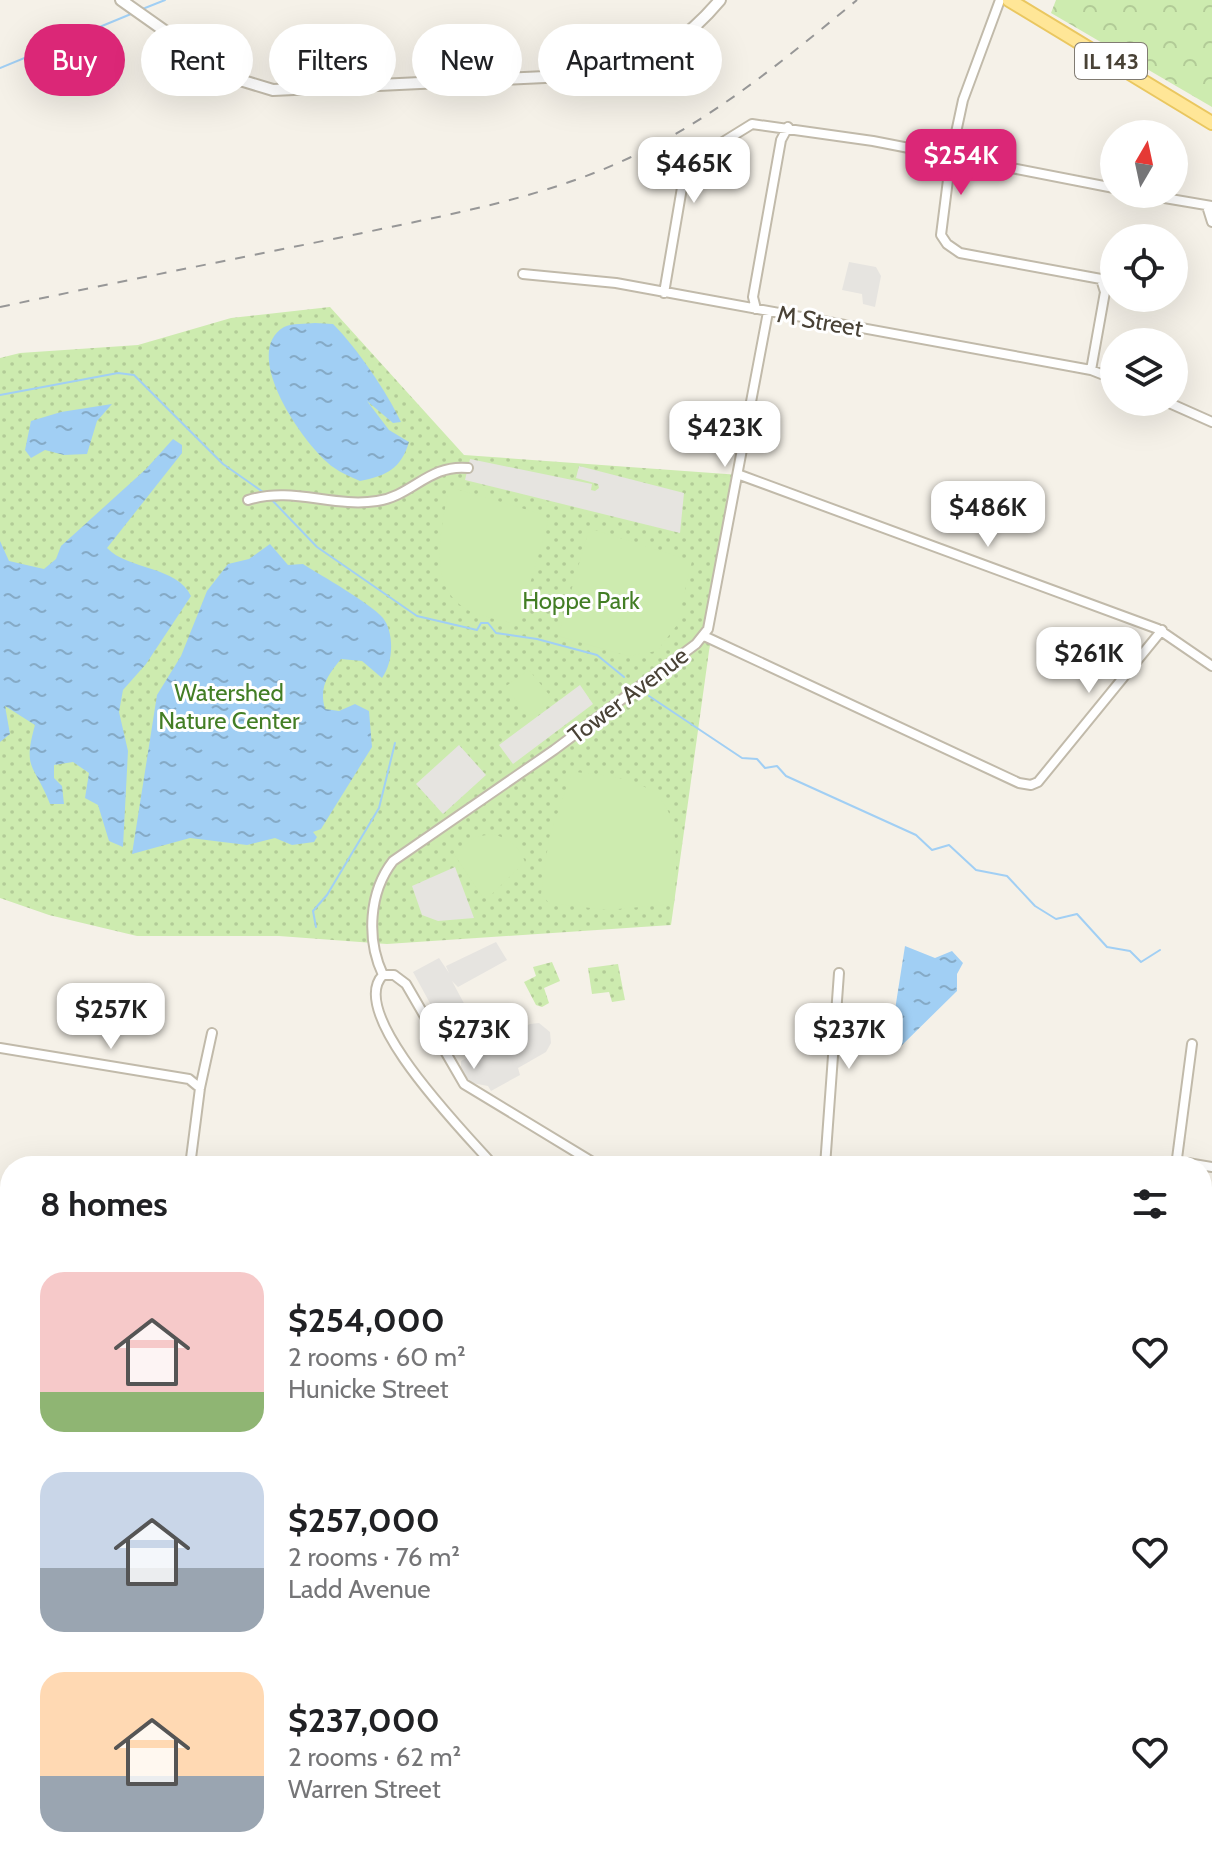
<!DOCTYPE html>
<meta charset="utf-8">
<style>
body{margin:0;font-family:Cabin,sans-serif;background:#f2f2f2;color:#202124;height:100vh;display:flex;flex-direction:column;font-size:30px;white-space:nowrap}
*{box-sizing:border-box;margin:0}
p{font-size:26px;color:#757577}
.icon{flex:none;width:44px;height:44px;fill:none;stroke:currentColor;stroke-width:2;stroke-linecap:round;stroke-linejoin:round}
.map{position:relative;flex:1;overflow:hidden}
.side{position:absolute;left:0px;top:1156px;width:1212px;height:712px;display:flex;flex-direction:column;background:#fff;border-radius:32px 32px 0 0;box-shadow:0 8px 32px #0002}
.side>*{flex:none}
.top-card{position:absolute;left:24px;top:24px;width:800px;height:72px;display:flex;gap:16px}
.needle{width:52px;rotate:9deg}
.tools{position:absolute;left:1100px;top:120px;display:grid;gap:16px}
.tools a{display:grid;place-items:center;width:88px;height:88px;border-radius:50%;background:#fff;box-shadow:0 8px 32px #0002;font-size:40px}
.price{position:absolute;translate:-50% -68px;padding:0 18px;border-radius:16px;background:#fff;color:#222;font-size:26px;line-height:52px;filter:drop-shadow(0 2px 4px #0008)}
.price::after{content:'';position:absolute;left:50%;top:48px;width:24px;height:18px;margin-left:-12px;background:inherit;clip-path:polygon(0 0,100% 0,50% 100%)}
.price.on{background:#db2777;color:#fff}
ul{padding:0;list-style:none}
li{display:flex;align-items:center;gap:24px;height:200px;padding:0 40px}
li span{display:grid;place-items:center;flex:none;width:224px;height:160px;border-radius:24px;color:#555}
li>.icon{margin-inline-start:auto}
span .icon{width:96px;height:96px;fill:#fffc;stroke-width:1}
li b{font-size:34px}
h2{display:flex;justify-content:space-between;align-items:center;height:96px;padding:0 40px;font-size:34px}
.pill{padding:0 28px;border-radius:36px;background:#fff;box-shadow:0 8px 32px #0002;font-size:28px;line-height:72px}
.pill.on{background:#db2777;color:#fff}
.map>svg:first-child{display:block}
</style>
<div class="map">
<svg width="1212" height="1868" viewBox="0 0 1212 1868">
<defs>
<pattern id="forest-crowns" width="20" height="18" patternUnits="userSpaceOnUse" patternTransform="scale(2)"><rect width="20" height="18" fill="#cdebaf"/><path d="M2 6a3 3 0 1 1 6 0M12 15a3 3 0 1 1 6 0" fill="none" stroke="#b2cb97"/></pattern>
<pattern id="cemetery-stones" width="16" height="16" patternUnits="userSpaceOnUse" patternTransform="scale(2)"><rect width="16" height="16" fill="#cdebaf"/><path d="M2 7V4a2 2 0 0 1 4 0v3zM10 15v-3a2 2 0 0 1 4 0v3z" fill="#b2cb97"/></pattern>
<pattern id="park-dots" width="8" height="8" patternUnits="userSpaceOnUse" patternTransform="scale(2)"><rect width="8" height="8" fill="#cdebaf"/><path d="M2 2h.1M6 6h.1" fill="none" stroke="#b2cb97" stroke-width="1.8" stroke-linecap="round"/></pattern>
<pattern id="water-ripples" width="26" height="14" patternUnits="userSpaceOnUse" patternTransform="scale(2)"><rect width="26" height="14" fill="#a1cff4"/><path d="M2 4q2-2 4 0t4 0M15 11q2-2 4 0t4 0" fill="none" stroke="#85aac6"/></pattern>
</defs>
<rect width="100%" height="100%" fill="#f5f1e8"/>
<path fill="url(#forest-crowns)" d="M1056 0H1212V107L1051 13Z
M0 1702 10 1705V1858H327L339 1868H0Z"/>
<path fill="url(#cemetery-stones)" d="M0 1417 10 1426V1722L0 1718Z"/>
<path fill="url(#park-dots)" d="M330 307 464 455 740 475 709 651 671 925 387 944 279 936H137L49 915 0 898V358L20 353 138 345 231 318Z
M552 962 560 981 544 988 549 1003 542 1007 536 1005 524 982 536 976 533 967Z
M618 964 625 1000 612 1002 609 992 592 994 588 968Z"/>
<path fill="#cdebaf" d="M449 487 545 515 548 522 518 625C502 620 477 617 463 607 426 582 443 522 449 487Z
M595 530 692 561 677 625 657 651 628 656 558 636 588 533Z
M529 670 551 697 527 716 506 686Z
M572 772C676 778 681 809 674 904L607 910 549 903 541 894 549 838Z
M492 834C510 839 518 845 525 862L490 896H482L454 854 475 837Z"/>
<path fill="#e6e4e0" d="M849 262 876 267 881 276 875 307 863 304 862 294 842 290Z
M470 459 592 484 591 490 595 491 599 488 598 484 576 478 579 466 684 493 680 533 465 480Z
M580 685 593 704 513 764 499 745Z
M459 745 486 775 443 814 416 784Z
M455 867 474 918 438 921 422 915 412 886Z
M496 942 507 960 458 987 452 981 467 1009 461 1013 464 1019 444 1029 413 972 439 958 449 973 446 966Z
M539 1023 550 1032 551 1043 546 1052 518 1068 520 1075 491 1091 488 1086 472 1083 461 1072V1061L530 1024Z"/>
<path fill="url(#water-ripples)" d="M315 323 333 324C357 348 387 392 401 422L393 423 367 401 389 430 409 442C401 469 386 476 360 481 351 477 341 473 333 467 305 447 239 353 284 327 292 323 306 324 315 323Z
M112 404 97 421 87 454 64 455 45 450 31 458 25 450 31 421 61 412Z
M173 439 182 445V453L107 548C128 570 177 566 191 596L146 664 123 690 119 712 128 751 123 847 109 841 98 805 85 798 89 773 73 762 54 765V778L62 786 64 804H50C35 764 22 771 35 725L5 706 10 734 0 742V541L9 561 44 569 56 559 61 546 146 469Z
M270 544 288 565 303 564C322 576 370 603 383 618 395 634 393 663 382 678L362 661 341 659C327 676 319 687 325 709L339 711 355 704 369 711 372 747 321 829 313 832 317 837 314 842 292 845 275 838 247 845 190 838 132 854 157 695 181 656 207 591 228 564 249 559Z
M905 946 935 958 952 951 963 963 957 974V991L897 1050 889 1048Z"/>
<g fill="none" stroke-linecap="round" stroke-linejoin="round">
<path stroke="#a1cff4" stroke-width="2" d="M140 10 165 0
M0 68 131 14
M0 395 118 373 134 375 223 464 263 492
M271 499 317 547 417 616 477 630 481 623H488L496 633 537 639 597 655 624 677
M649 696 742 758 757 759 765 768 777 766 786 776 916 835 932 850 949 845 976 870 1007 876 1035 906 1056 919 1077 914 1107 947 1130 951 1141 962 1160 950
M316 927 313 911 327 895 379 808 395 743
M0 1725 10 1726
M233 1858 268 1868"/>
<g stroke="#c1baaa" stroke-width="12">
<path id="minor" d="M1000 0 963 100 951 156 941 235 947 244 960 253 1101 279 1105 292 1091 370
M1141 194 1212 206
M1207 206 1212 222
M523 274 616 283 1091 370 1114 379
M664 293 685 170 689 163 752 124 873 141 1114 188
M756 309 753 297 781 140 788 127
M1167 402 1212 422
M740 475 1158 629 1212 666
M248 500C292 486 333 508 377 501 412 496 429 464 468 468
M704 636 1019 783 1031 785 1038 782 1162 630
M383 975C366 939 369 892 393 861L554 750 696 644 708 629 768 312
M383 975H394L406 984 464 1084 599 1166
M383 975C345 1013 468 1136 494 1166
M0 1048 189 1079 200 1088
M1176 1161 1212 1167
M190 1166 200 1088 212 1033
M825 1166 839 973
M1176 1166 1192 1044
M1202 1219 1212 1220
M0 1237 10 1239
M1202 1432 1212 1434
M1202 1559 1212 1560
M390 1858 405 1868
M898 1858 903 1868
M592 1868 594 1858
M711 1868 712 1858
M834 1868 836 1858
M918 1868 921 1858"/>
</g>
<g stroke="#c1baaa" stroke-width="14">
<path id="tertiary" d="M121 0 230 77 273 90 609 74C655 60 689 37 720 0"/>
</g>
<g stroke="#eac760" stroke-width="16">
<path id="primary" d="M1009 0 1212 123
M0 1403 10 1409
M1202 1730 1212 1734"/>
</g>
<use href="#minor" stroke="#fff" stroke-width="8"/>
<use href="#tertiary" stroke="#fff" stroke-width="10"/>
<use href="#primary" stroke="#ffe697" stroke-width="12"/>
<path stroke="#979797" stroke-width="2" stroke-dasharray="10 10" stroke-linecap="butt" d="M0 307C122 281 245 257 367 232 456 213 546 197 629 158 714 119 785 59 857 0"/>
</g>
<g text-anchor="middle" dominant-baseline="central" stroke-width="6" stroke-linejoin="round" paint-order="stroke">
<rect fill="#fff" stroke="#807b72" stroke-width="2" x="1075" y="43" width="72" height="36" rx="6"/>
<g font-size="22" font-weight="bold" fill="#494236">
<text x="1111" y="61">IL 143</text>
</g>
<g font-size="24" fill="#494236" stroke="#fff">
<text transform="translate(820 321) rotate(10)">M Street</text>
<text transform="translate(628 695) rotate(-37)">Tower Avenue</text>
</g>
<g font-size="24" fill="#437e25" stroke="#fff">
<text x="581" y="600">Hoppe Park</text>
<text x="229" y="692">Watershed<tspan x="229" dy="28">Nature Center</tspan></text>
</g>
</g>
</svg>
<div class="tools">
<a><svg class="needle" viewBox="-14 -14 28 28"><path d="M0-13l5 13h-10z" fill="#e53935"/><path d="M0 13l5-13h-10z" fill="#757577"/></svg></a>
<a><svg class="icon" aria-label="locate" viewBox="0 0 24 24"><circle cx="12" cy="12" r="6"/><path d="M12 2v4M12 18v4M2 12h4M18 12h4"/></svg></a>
<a><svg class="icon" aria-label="layers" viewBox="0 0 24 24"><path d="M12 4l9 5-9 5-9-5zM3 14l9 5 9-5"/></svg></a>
</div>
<b class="price on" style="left:961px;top:197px">$254K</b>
<b class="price" style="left:694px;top:205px">$465K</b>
<b class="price" style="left:725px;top:469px">$423K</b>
<b class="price" style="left:988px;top:549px">$486K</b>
<b class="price" style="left:1089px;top:695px">$261K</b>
<b class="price" style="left:111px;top:1051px">$257K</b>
<b class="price" style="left:474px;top:1071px">$273K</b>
<b class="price" style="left:849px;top:1071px">$237K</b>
<div class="top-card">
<a class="pill on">Buy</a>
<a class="pill">Rent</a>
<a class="pill">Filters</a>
<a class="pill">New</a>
<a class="pill">Apartment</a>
</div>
<section class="side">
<h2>8 homes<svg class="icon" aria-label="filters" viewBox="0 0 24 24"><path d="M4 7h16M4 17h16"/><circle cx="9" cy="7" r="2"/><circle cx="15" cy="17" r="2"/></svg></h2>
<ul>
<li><span style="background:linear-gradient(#f6c9c9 75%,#8fb573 0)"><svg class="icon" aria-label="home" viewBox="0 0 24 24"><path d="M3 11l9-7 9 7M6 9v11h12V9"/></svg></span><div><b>$254,000</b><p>2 rooms · 60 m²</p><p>Hunicke Street</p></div><svg class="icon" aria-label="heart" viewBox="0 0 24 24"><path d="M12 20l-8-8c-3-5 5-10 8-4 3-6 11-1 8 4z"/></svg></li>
<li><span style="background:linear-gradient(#c9d6e8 60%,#9aa5b1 0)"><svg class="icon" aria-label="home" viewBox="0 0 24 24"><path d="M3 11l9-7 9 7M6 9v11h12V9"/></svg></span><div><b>$257,000</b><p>2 rooms · 76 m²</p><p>Ladd Avenue</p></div><svg class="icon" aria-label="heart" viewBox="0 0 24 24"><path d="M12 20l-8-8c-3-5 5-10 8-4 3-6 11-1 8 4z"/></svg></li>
<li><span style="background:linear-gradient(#ffd9b3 65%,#9aa5b1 0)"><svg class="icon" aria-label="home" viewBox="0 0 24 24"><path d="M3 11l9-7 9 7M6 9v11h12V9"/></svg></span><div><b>$237,000</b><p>2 rooms · 62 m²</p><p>Warren Street</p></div><svg class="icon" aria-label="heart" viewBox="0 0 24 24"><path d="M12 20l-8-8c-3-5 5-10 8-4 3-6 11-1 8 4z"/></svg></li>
</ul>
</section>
</div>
